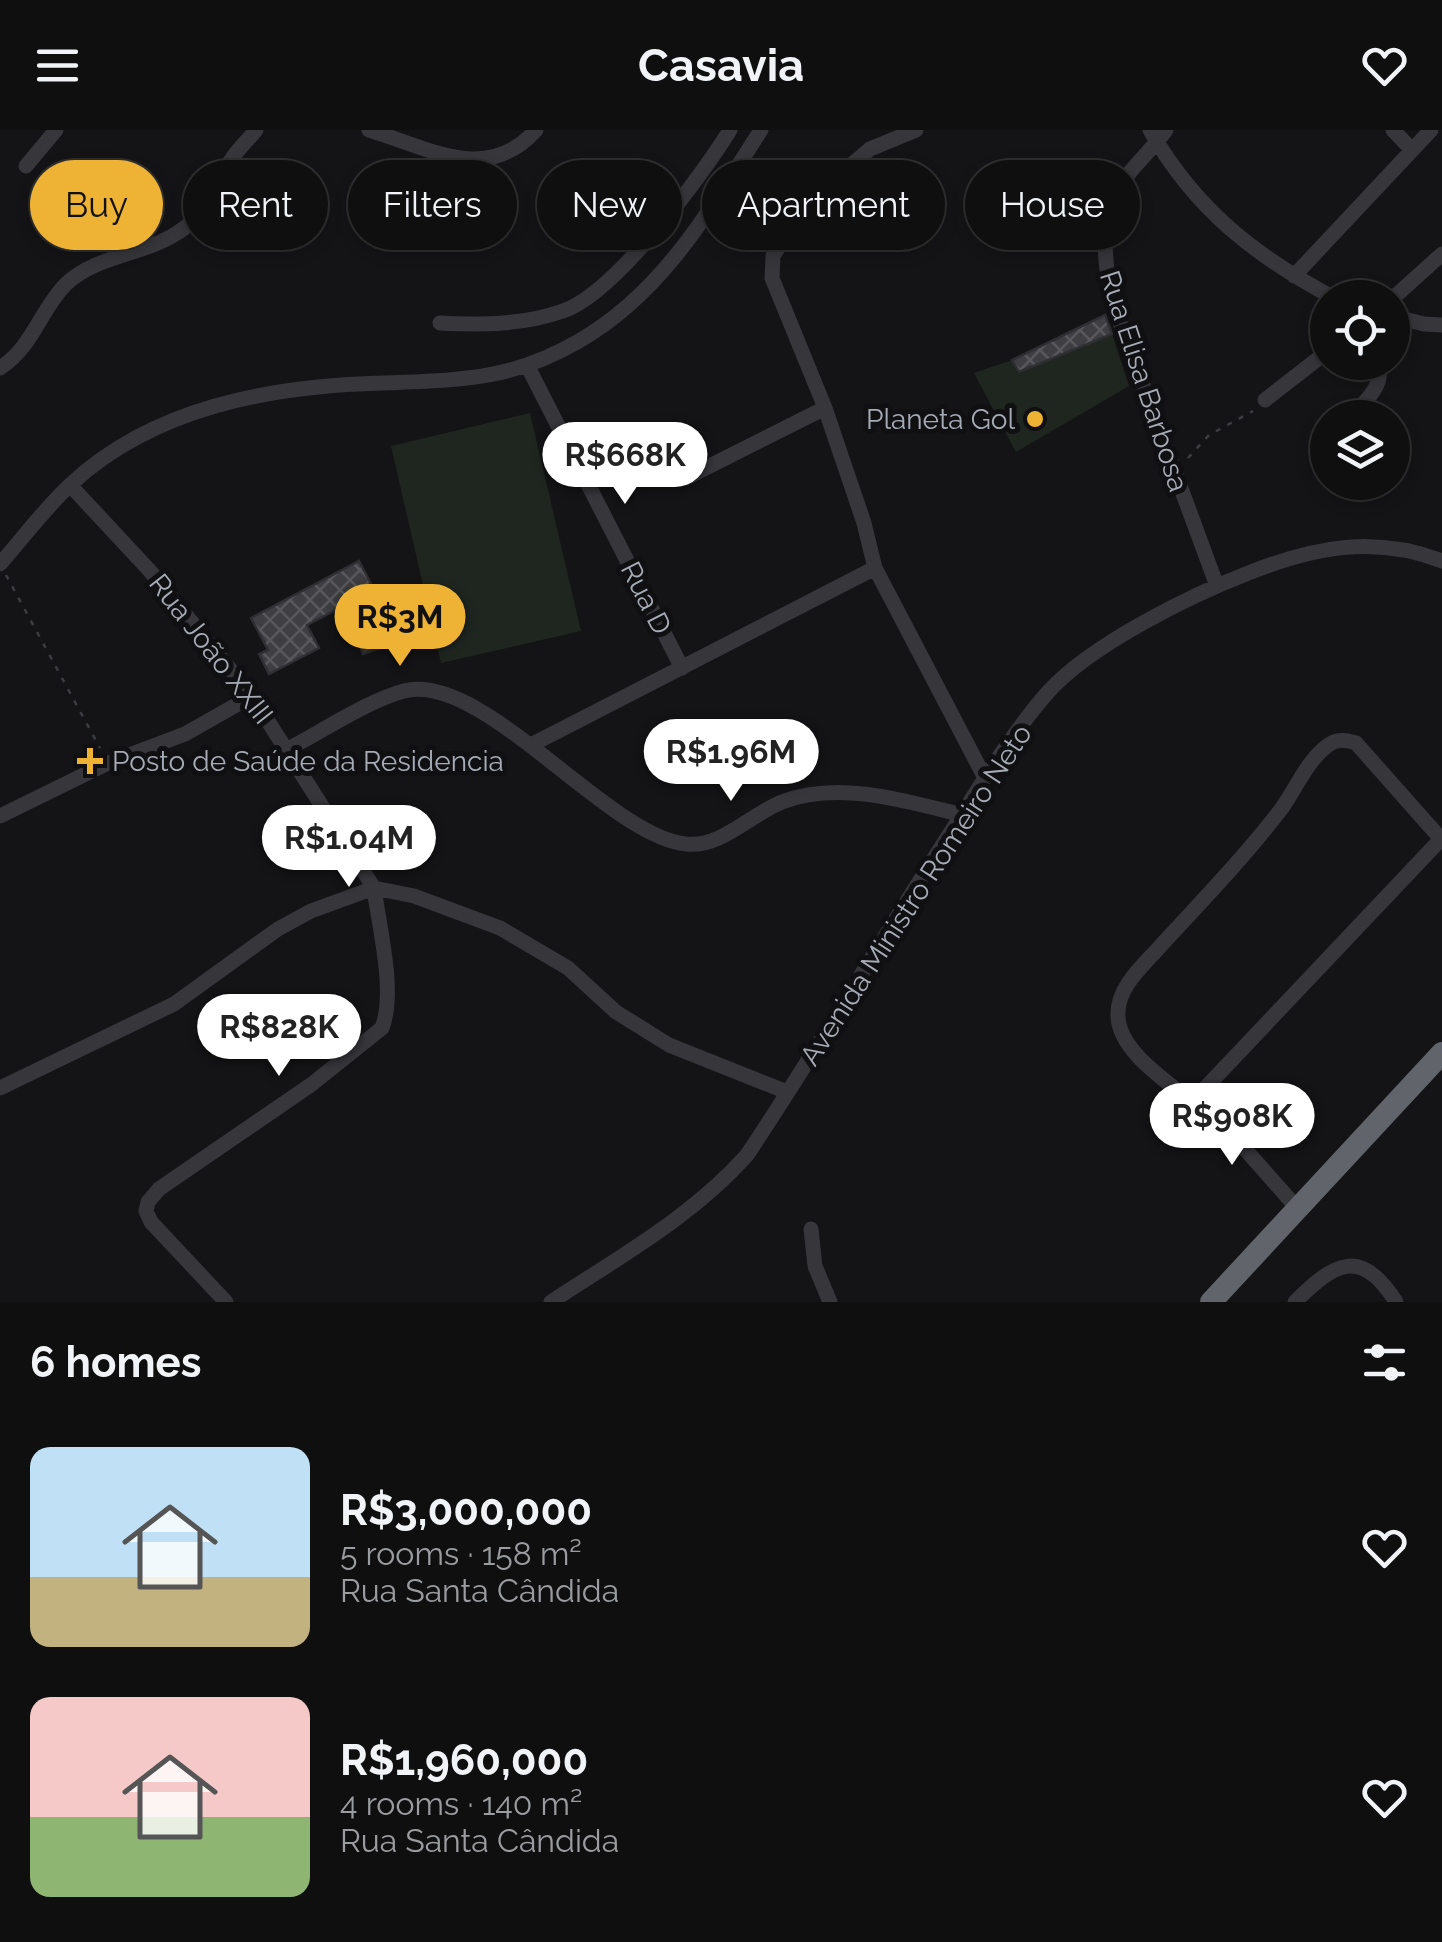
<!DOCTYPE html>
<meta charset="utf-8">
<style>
body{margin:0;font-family:Raleway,sans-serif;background:#1d1d1e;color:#f1f3f6;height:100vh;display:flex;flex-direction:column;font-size:38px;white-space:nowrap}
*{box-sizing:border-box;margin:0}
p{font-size:32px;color:#9b9c9f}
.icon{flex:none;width:55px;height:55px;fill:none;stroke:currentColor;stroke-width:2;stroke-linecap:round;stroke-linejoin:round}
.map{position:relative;height:1172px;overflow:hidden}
.panel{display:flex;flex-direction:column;background:#0f0f10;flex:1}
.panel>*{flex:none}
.hud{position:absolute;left:30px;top:30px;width:1382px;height:90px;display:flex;gap:20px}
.controls{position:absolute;left:1310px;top:150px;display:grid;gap:20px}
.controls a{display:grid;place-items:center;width:100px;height:100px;border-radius:50%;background:#0f0f10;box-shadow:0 5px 15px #0003,0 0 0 2px #2f2f30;font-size:50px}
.price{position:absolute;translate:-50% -85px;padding:0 22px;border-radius:35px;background:#fff;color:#222;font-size:32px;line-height:65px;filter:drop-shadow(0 2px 5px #0008)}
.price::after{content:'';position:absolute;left:50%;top:60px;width:30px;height:22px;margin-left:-15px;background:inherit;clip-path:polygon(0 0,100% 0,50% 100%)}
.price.selected{background:#eeb234;color:#111}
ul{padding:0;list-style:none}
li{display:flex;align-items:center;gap:30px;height:250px;padding:0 30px}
li span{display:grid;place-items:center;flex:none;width:280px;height:200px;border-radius:20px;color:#555}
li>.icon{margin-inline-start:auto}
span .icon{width:120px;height:120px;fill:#fffc;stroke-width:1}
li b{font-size:42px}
h2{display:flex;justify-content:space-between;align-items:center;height:120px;padding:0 30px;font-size:42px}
.chip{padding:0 35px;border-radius:45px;background:#0f0f10;box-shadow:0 5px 15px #0003,0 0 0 2px #2f2f30;font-size:35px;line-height:90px}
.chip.selected{background:#eeb234;color:#111}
header{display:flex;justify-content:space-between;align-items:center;height:130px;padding:0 30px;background:#0f0f10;font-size:45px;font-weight:700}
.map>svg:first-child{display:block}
</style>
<header><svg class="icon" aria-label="menu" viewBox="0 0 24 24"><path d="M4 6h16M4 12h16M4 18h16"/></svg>Casavia<svg class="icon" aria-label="heart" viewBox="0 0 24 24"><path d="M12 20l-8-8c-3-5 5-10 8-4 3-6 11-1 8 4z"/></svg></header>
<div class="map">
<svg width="1442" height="1172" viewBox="0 0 1442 1172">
<defs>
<pattern id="building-cross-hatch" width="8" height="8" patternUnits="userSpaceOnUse" patternTransform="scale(2.5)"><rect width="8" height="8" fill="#3f3f43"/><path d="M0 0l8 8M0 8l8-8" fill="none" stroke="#58585c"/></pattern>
</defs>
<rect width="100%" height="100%" fill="#141416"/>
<path fill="#1f2620" d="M1112 204 1129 256 1016 322 974 243 1012 230 1020 242Z
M530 283 581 501 441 533 391 316Z"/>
<path fill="url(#building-cross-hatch)" stroke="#2f2e32" stroke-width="2.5" d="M1105 185 1112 204 1019 242 1012 230Z
M359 431 377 465 384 463 392 483 382 487 392 514 363 524 354 501 345 504 336 480 307 495 319 518 269 544 259 524 268 520 251 488Z"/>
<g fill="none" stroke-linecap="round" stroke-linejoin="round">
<path stroke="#3c3d42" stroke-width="2.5" stroke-dasharray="5 8" stroke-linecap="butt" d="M1188 328 1209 305 1253 281
M6 445 100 618"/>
<path stroke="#36363b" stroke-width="15" d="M369 0C429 18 487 55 536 0
M916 0 870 19 842 43 785 107 773 126 772 148 825 278 864 393 875 438 985 648
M1150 0C1195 79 1255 126 1334 168
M1166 0C1155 15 1142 28 1130 42 1098 80 1103 126 1112 171L1217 456
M1393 0 1411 19
M26 36 56 0
M1294 146 1431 0
M1392 169 1442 124
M1392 186 1424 194 1442 195
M440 193C483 195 523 195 563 181 614 164 701 47 730 0
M528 237 682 538
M0 238C33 217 40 180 66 154 97 125 143 125 177 103 206 86 214 56 231 30 238 19 248 10 256 0
M1265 270 1328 221
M1351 288C1364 271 1388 254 1376 232
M686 348 825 278
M70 355 150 441 252 566 374 758 414 766 500 798 568 838 616 882 669 915 787 962
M0 434C23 408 45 378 71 354 154 277 271 256 382 253 459 250 510 251 579 211 664 162 710 79 761 0
M531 615 875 438
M288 619C321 602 369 570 404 561 482 540 608 707 686 714 721 718 751 684 782 672 838 650 907 671 962 685
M0 686 108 633 185 604 252 566
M1441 709 1356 613C1345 610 1337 608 1327 616 1308 630 1296 658 1282 678 1243 729 1198 775 1155 822 1138 840 1116 861 1118 887 1120 922 1167 951 1192 972L1442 708
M0 958 174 874 278 799 311 781 374 758C379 797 396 862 382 898L312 954 159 1059 148 1072 146 1081 151 1092 226 1172
M1192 972 1245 1019 1298 1079
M811 1099 815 1136 830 1172
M551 1172C619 1127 693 1086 747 1025 816 922 878 815 945 711 978 660 1009 606 1049 561 1092 514 1191 465 1251 442 1315 417 1375 405 1442 431
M1295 1172C1334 1133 1361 1116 1396 1172"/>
<path stroke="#62646c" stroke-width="22" d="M1211 1172 1442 923"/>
</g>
<g fill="#eeb234" stroke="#100f11" stroke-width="4">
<circle cx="1035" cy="289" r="10"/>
<path d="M85 616h10v10h10v10h-10v10h-10v-10h-10v-10h10z"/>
</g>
<g text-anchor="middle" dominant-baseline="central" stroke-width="10" stroke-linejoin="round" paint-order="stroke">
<g font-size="28" fill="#a6abb6" stroke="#100f11">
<text transform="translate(1144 251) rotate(72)">Rua Elisa Barbosa</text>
<text transform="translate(646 468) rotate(63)">Rua D</text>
<text transform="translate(211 519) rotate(52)">Rua João XXIII</text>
<text transform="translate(916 765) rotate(-57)">Avenida Ministro Romeiro Neto</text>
</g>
<g font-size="28" fill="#a6abb6" stroke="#100f11" text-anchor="end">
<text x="1015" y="289">Planeta Gol</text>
<text x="112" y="631" text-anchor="start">Posto de Saúde da Residencia</text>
</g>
</g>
</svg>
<div class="controls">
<a><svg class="icon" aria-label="locate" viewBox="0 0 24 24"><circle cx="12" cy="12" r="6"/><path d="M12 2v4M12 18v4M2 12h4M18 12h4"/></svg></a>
<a><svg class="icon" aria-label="layers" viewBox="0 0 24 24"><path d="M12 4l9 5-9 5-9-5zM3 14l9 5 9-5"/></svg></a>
</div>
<b class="price" style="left:625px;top:377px">R$668K</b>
<b class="price selected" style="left:400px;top:539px">R$3M</b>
<b class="price" style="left:731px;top:674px">R$1.96M</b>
<b class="price" style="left:349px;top:760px">R$1.04M</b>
<b class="price" style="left:279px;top:949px">R$828K</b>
<b class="price" style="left:1232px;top:1038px">R$908K</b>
<div class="hud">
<a class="chip selected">Buy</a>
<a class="chip">Rent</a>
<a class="chip">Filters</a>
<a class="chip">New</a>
<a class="chip">Apartment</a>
<a class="chip">House</a>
</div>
</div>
<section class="panel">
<h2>6 homes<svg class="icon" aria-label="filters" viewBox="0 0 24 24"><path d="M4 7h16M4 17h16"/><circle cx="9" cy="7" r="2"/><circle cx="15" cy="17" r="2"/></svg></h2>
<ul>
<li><span style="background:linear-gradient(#bfe0f5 65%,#c2b280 0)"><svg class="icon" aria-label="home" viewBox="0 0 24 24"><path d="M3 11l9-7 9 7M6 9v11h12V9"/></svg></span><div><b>R$3,000,000</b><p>5 rooms · 158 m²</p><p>Rua Santa Cândida</p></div><svg class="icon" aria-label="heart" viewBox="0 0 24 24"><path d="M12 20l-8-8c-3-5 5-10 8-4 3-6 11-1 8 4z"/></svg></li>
<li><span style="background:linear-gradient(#f6c9c9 60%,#8fb573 0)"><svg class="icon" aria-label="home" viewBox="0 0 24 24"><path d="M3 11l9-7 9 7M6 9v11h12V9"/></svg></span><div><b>R$1,960,000</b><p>4 rooms · 140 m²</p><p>Rua Santa Cândida</p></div><svg class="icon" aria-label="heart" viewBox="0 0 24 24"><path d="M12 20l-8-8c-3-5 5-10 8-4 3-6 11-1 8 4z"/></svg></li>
</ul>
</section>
